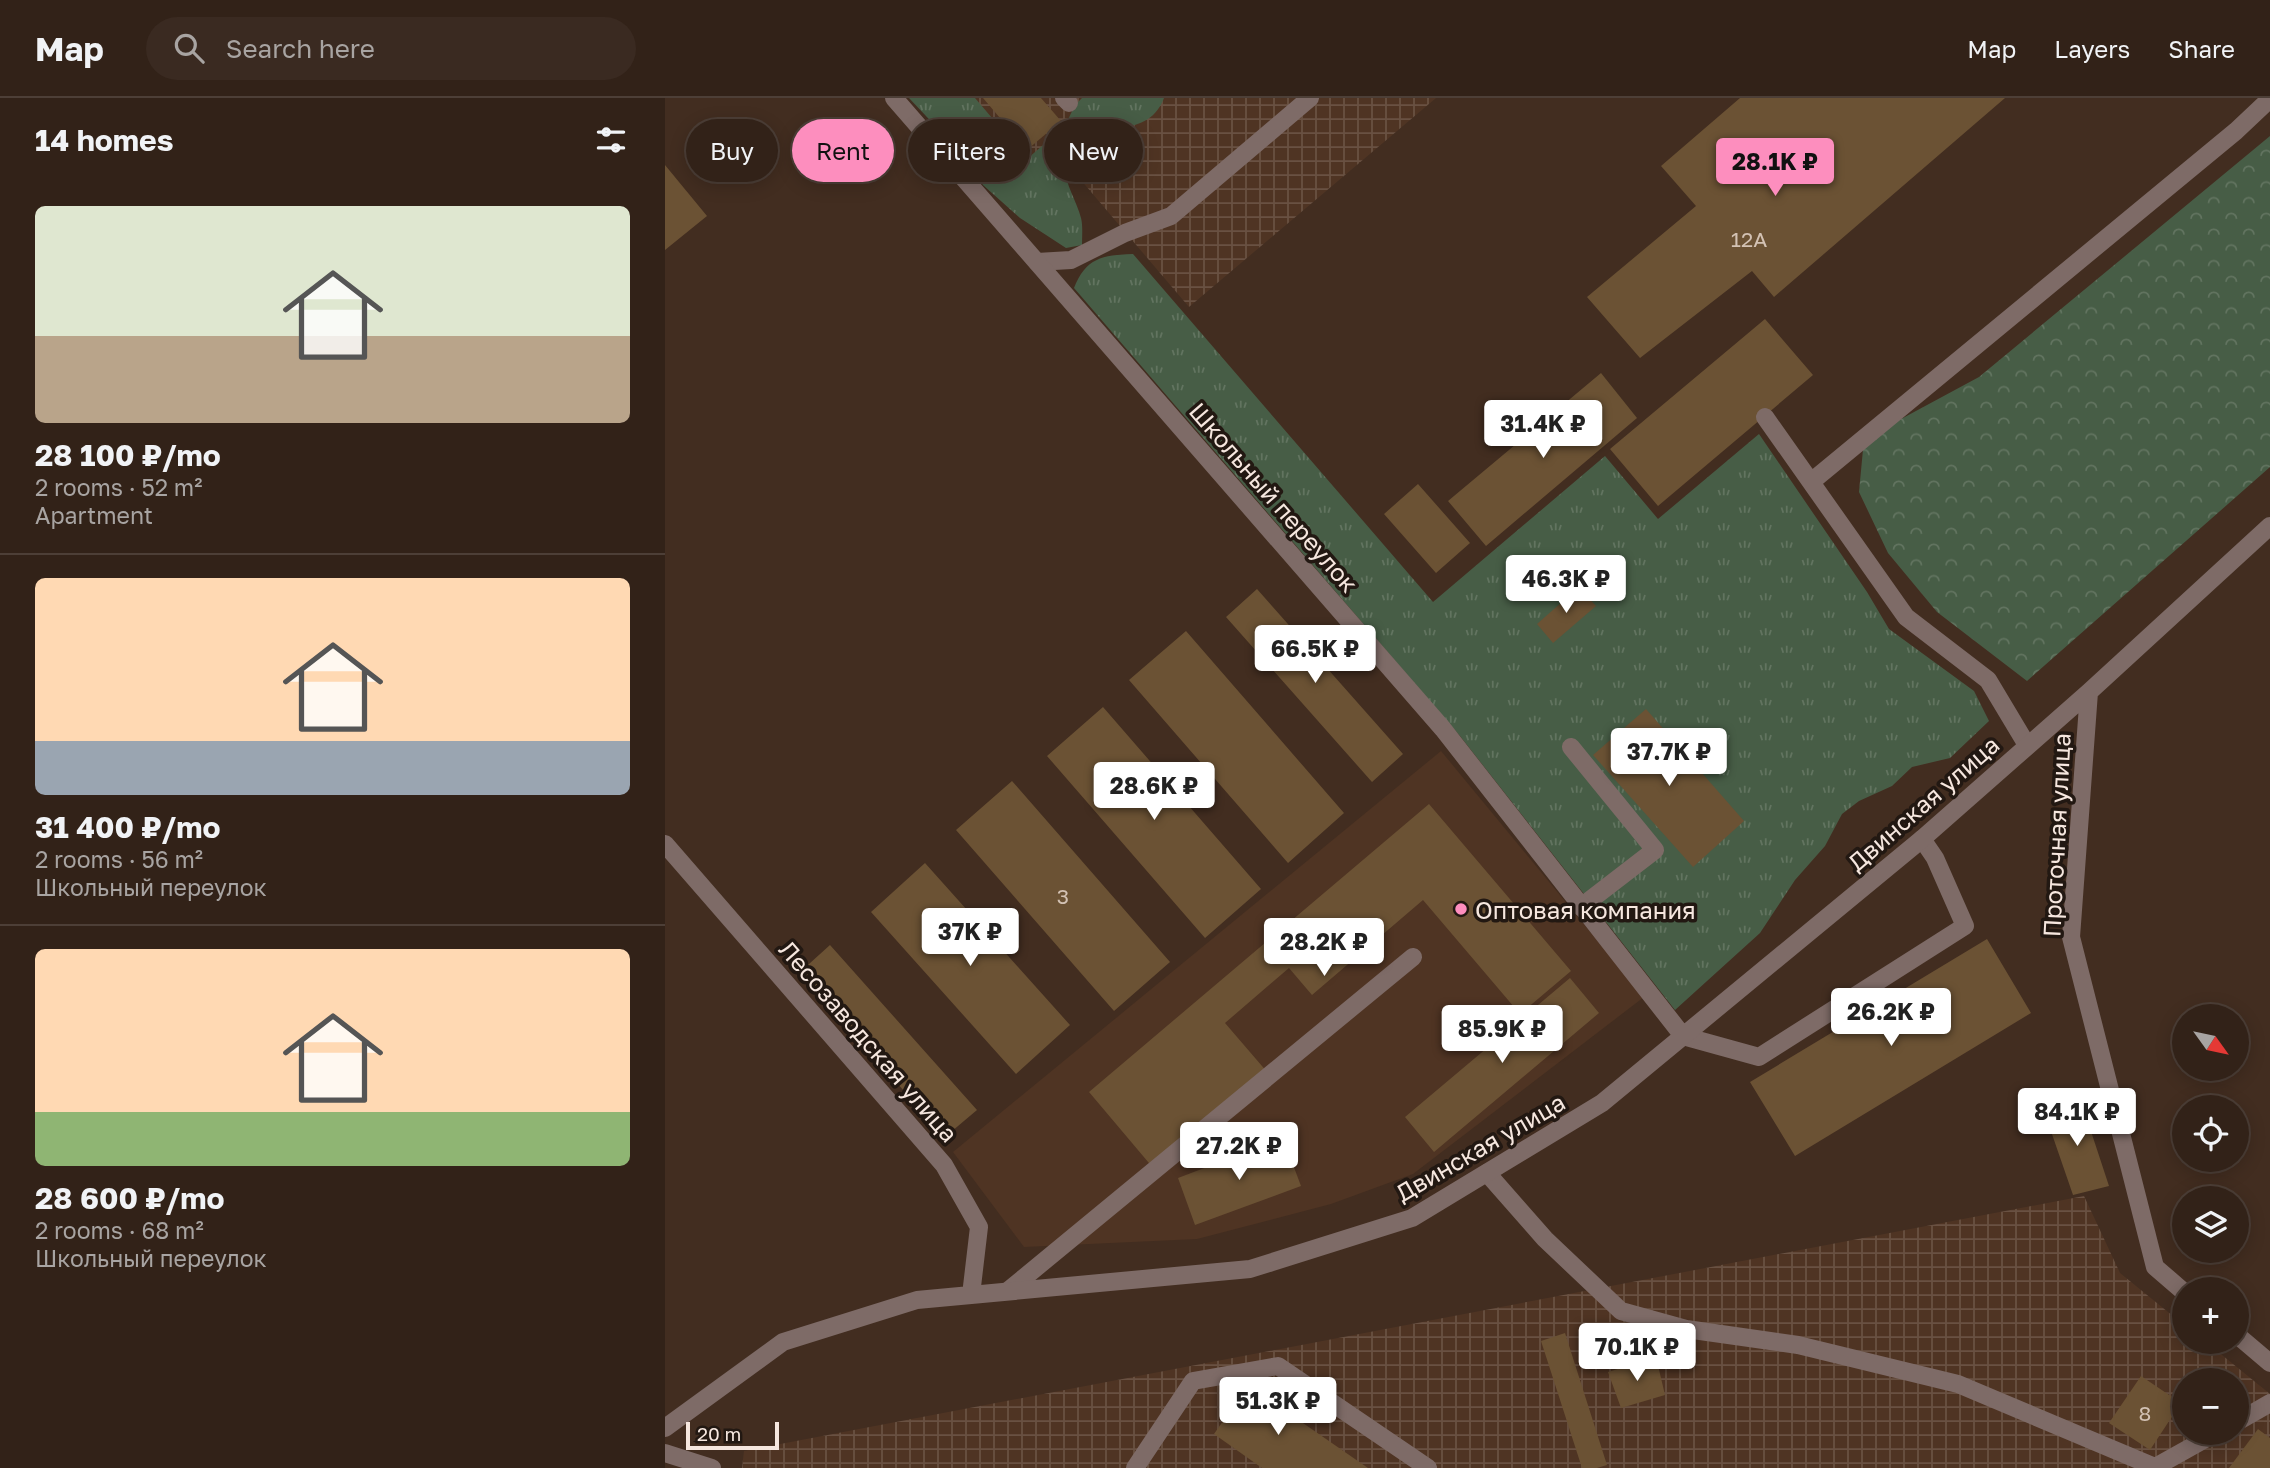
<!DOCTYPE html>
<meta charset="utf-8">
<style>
body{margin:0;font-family:"Golos Text",sans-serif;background:#3a2a21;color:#f1f3f6;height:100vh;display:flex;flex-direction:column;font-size:26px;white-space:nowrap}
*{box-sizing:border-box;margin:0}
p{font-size:23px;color:#a8a4a2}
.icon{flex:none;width:38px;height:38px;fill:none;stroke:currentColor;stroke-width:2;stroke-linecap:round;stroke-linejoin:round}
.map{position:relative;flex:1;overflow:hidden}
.details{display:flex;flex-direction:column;background:#322218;width:665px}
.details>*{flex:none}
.hud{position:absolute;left:21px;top:21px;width:665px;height:63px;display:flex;gap:14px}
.needle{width:46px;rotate:123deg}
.controls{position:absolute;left:1507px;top:906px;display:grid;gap:14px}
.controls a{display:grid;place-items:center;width:77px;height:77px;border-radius:50%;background:#322218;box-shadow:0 4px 18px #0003,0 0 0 2px #4d3f37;font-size:35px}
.scale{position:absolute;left:21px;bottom:18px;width:93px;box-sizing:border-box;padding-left:7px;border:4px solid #f6e7df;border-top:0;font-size:19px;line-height:24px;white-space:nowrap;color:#f6e7df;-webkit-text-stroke:5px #221812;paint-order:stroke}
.price{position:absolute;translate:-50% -60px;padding:0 16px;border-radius:7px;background:#fff;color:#222;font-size:23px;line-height:46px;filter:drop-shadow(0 2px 4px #0008)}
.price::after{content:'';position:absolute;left:50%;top:42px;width:21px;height:16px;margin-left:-10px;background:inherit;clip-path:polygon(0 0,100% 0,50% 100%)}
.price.on{background:#fd8ebe;color:#111}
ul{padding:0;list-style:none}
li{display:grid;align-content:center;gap:14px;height:371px;padding:0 35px}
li+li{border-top:2px solid #4d3f37}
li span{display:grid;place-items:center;height:217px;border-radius:10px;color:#555}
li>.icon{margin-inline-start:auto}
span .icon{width:126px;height:126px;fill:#fffc;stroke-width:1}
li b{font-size:30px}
h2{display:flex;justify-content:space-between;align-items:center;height:84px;padding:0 35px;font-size:30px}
.chip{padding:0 24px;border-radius:32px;background:#322218;box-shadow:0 4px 18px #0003,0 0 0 2px #4d3f37;font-size:24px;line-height:63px}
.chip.on{background:#fd8ebe;color:#111}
header{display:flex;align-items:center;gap:42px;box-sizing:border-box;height:98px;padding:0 35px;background:#322218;border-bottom:2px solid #4d3f37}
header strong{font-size:33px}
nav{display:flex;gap:38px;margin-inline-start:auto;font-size:24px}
.search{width:490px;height:63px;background:#3a2a21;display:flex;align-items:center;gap:18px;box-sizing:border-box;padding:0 24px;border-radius:38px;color:#a8a4a2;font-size:26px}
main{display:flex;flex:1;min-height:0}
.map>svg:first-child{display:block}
</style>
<header>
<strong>Map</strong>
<div class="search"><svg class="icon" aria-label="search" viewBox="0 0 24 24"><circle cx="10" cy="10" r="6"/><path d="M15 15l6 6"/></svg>Search here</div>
<nav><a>Map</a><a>Layers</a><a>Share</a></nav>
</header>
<main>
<section class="details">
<h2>14 homes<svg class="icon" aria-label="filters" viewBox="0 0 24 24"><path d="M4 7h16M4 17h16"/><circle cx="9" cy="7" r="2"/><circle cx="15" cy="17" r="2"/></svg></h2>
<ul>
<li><span style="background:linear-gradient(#dfe7d0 60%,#b9a48a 0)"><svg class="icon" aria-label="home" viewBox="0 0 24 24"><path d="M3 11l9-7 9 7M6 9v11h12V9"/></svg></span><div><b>28 100 ₽/mo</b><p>2 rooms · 52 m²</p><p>Apartment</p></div></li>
<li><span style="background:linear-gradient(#ffd9b3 75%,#9aa5b1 0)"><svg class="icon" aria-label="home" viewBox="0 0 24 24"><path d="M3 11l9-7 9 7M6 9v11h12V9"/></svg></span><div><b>31 400 ₽/mo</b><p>2 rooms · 56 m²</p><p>Школьный переулок</p></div></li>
<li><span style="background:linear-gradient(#ffd9b3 75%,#8fb573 0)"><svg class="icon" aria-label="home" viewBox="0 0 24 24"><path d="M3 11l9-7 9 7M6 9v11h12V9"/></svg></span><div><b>28 600 ₽/mo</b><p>2 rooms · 68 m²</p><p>Школьный переулок</p></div></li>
</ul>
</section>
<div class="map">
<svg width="1605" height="1370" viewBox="0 0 1605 1370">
<defs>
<pattern id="industrial-grid" width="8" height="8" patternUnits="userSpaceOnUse" patternTransform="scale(1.75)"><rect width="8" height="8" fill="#4f3423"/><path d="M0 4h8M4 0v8" fill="none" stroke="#695142"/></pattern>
<pattern id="grass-tufts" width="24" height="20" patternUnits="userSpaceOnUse" patternTransform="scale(1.75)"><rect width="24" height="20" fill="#475d46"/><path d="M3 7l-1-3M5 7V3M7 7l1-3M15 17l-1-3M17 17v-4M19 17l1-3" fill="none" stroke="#627460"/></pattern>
<pattern id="forest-crowns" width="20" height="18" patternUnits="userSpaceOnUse" patternTransform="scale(1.75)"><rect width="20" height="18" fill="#475d46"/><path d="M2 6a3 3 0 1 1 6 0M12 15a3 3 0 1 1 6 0" fill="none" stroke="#627460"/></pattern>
</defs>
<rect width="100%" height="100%" fill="#422d20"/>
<path fill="#4f3423" d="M776 653 979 899 748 1076 666 1106 532 1141 359 1149 288 1054Z"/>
<path fill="url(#industrial-grid)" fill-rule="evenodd" d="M295 0H436L355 74Z
M456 0H771L524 209 392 54Z
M1419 1098 1455 1175 1519 1227V1244H1541L1605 1296V1370H77L79 1353ZM1519 1283H1572V1335H1519Z"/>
<path fill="url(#grass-tufts)" d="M244 0H310L362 61 400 28 410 7 417 0H499C481 47 425 17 404 52 391 74 411 99 416 120 418 128 417 138 417 147L401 150 355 120 318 87 293 52Z
M468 156 768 504 940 358 993 421 1094 336 1202 494 1224 531 1309 593 1324 623 1285 660 1247 669 1227 688 1194 703 1177 716 1160 748 1130 782 1095 835 1010 912 795 638 409 190C421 160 437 157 468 156Z"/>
<path fill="url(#forest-crowns)" d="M1605 38V369L1362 583 1272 514 1223 455 1194 394 1199 341 1314 279Z"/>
<path fill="#6b5234" d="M318 0H376L396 23 362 52Z
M1075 0H1340L1109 199 1087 173 975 260 922 199 1031 108 996 68Z
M0 67 42 118 0 152Z
M1100 221 1148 277 993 408 945 351Z
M936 275 972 320 821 448 783 403Z
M753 386 805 445 771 475 719 416Z
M914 489 931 508 888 545 872 526Z
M592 491 738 656 707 684 561 519Z
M521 533 679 715 623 765 464 582Z
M438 609 596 791 540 840 382 658Z
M981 611 1079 723 1028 769 928 657Z
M347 683 505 864 449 913 291 732Z
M764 706 906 873 855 916 758 802 647 897 624 870 560 925 603 975 489 1071 424 994Z
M260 765 405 927 351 976 206 814Z
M1322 841 1366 915 1130 1058 1085 984Z
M165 847 312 1012 280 1039 134 875Z
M905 880 934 915 769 1054 740 1019Z
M1416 1003 1444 1088 1408 1097 1379 1013Z
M618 1040 636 1088 530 1127 513 1080Z
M900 1235 942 1367 932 1370H917L876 1243Z
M991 1259 1000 1297 956 1310 943 1274Z
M1476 1278 1516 1305 1485 1352 1444 1325Z
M583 1287 703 1370H597L549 1336Z
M1593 1331 1605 1340V1370H1564Z"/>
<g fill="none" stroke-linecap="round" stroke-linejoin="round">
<path stroke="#7e6b67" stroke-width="18" d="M399 0 404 5
M372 164 406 162 460 135 506 118 645 0
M1100 319 1241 519 1323 582 1362 647
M1146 384 1571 33 1605 1
M906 649 990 752 916 809
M1018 938 1094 959 1300 828 1270 760 1257 741
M822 1075 880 1141 956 1213 1021 1231 1133 1247 1293 1286 1490 1369 1551 1335
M344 1192 748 859
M1572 1324 1605 1305
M0 1355 47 1370
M470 1370 528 1283 613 1268 763 1370"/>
<path stroke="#7e6b67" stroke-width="18" d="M229 0 778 631 1018 938
M1424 594 1406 839 1490 1169 1519 1194
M0 746 279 1067 314 1129 306 1197
M1572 1237 1605 1265
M0 1330 118 1244 252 1202 585 1171 747 1120 937 1005 1257 741 1424 594 1605 428"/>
</g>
<circle fill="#fd8ebe" stroke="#221812" stroke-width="2.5" cx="796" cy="811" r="7"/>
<g text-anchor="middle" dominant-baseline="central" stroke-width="7" stroke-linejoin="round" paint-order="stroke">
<g font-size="21" fill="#d3c2b4">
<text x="1084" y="141">12А</text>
<text x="398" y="798">3</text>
<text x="1480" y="1315">8</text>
</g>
<g font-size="24" fill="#f6e7df" stroke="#221812">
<text transform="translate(609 399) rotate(49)">Школьный переулок</text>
<text transform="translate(1258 705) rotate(-41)">Двинская улица</text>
<text transform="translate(1391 737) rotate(-87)">Проточная улица</text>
<text transform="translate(204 943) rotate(49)">Лесозаводская улица</text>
<text transform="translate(815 1049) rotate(-30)">Двинская улица</text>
</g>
<g font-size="24" fill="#f6e7df" stroke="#221812" text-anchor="start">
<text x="810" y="811">Оптовая компания</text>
</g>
</g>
</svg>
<div class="controls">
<a><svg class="needle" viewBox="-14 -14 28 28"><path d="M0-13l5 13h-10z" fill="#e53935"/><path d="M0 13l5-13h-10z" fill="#a8a4a2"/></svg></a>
<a><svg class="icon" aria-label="locate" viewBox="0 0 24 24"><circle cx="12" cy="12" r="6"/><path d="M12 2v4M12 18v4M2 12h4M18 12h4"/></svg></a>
<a><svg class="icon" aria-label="layers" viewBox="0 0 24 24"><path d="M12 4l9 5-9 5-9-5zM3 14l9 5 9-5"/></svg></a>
<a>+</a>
<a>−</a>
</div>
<div class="scale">20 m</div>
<b class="price on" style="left:1110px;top:100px">28.1K ₽</b>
<b class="price" style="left:878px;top:362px">31.4K ₽</b>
<b class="price" style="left:901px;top:517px">46.3K ₽</b>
<b class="price" style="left:650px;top:587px">66.5K ₽</b>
<b class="price" style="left:1004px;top:690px">37.7K ₽</b>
<b class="price" style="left:489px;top:724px">28.6K ₽</b>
<b class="price" style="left:305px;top:870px">37K ₽</b>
<b class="price" style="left:659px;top:880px">28.2K ₽</b>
<b class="price" style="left:1226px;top:950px">26.2K ₽</b>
<b class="price" style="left:837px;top:967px">85.9K ₽</b>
<b class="price" style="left:1412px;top:1050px">84.1K ₽</b>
<b class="price" style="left:574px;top:1084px">27.2K ₽</b>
<b class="price" style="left:972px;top:1285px">70.1K ₽</b>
<b class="price" style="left:613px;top:1339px">51.3K ₽</b>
<div class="hud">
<a class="chip">Buy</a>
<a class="chip on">Rent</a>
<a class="chip">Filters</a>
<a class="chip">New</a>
</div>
</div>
</main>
